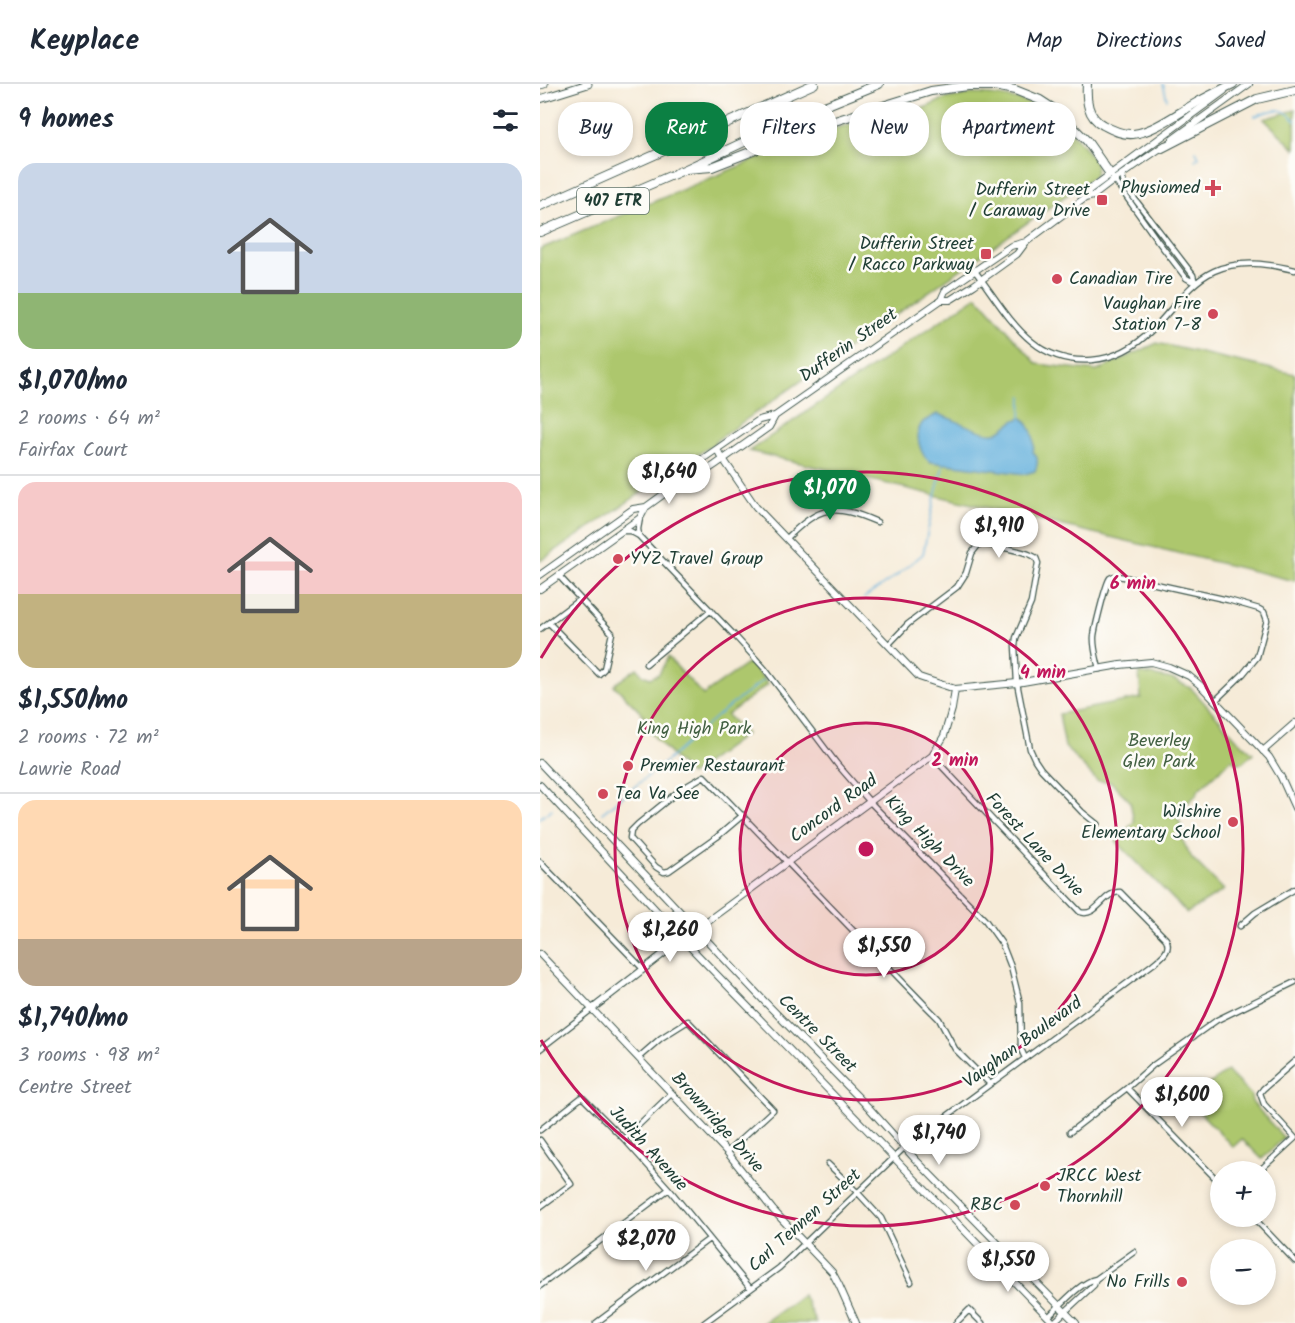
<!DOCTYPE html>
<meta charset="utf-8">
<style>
body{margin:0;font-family:Kalam,sans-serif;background:#f2f2f3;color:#1f2937;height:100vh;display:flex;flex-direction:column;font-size:22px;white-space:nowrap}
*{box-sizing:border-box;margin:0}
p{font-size:20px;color:#747a83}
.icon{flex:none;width:33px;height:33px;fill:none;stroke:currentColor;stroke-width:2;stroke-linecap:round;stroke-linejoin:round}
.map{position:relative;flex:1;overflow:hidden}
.side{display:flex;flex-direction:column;background:#fff;width:540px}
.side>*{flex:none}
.hud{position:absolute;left:18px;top:18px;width:570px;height:54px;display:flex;gap:12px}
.fabs{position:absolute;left:670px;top:1077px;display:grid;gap:12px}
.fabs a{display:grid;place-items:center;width:66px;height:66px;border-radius:50%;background:#fff;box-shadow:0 3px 9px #0003;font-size:30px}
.price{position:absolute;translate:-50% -51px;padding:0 14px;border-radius:21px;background:#fff;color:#222;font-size:20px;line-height:39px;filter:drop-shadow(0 2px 3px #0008)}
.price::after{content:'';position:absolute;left:50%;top:36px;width:18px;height:14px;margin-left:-9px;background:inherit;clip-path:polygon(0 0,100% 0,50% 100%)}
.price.current{background:#0b8043;color:#fff}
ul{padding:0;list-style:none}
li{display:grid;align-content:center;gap:12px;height:318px;padding:0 18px}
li+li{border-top:2px solid #e0e1e3}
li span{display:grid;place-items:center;height:186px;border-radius:18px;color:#555}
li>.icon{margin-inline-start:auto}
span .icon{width:108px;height:108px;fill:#fffc;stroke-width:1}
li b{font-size:26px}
h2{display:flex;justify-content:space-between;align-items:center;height:72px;padding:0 18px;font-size:26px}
.pill{padding:0 21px;border-radius:24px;background:#fff;box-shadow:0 3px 9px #0003;font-size:21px;line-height:54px}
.pill.current{background:#0b8043;color:#fff}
header{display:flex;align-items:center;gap:36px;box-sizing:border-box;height:84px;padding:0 30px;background:#fff;border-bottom:2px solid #e0e1e3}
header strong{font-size:28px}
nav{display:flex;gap:33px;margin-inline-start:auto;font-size:21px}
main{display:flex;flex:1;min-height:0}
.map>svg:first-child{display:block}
</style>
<header>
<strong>Keyplace</strong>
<nav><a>Map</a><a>Directions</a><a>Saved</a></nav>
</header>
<main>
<section class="side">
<h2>9 homes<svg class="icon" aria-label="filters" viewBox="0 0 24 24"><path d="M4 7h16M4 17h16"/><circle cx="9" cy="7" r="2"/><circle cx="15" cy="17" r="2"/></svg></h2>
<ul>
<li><span style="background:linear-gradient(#c9d6e8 70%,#8fb573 0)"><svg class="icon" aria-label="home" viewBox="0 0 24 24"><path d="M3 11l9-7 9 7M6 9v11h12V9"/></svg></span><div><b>$1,070/mo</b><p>2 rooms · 64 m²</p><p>Fairfax Court</p></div></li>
<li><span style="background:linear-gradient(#f6c9c9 60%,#c2b280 0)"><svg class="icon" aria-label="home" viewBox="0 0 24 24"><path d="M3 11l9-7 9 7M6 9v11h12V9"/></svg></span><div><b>$1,550/mo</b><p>2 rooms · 72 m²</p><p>Lawrie Road</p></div></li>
<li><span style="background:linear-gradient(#ffd9b3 75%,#b9a48a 0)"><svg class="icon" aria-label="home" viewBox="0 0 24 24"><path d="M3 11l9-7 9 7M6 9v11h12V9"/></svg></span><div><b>$1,740/mo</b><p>3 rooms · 98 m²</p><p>Centre Street</p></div></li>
</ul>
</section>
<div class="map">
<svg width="755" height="1239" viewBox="0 0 755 1239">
<rect width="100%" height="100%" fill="#fdfcf7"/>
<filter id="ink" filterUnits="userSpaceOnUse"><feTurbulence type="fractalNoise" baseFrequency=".0167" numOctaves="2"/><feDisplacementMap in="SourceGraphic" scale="12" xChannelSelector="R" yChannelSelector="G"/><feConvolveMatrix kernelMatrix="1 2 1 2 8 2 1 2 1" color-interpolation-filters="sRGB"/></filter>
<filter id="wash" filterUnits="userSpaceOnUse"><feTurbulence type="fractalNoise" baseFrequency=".008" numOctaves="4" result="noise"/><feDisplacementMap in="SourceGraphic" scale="24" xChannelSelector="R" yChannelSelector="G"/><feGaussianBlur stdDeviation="1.35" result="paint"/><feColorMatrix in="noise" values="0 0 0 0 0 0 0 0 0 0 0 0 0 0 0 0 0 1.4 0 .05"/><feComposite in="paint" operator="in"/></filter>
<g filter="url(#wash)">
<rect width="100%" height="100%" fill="#f6ebd8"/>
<path fill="#adc76d" stroke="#668250" stroke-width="1.5" d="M432 10C483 11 513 23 545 64 552 74 560 80 554 92L174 358 175 359 0 477V165L276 50 368 23 375 27 389 22 404 15Z
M755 26V65L724 35Z
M437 212 497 280 557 287 617 259 755 290V497L209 367Z
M128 573 163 611 210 578 228 600 187 631 206 650 150 691 109 647 105 633 74 601 97 584 103 591 110 594 119 590Z
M599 589 632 595 651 604 698 656 713 669 702 679H696L692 675 659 705 656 711 636 730 643 746 639 750 652 774 684 806 647 829 576 757 594 738 590 717 571 698 557 697 525 663 519 630 601 614Z
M687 987 711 1011 712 1018 744 1054 722 1075 702 1055 693 1063 648 1016Z
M263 1211 276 1239H223Z"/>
<path fill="#64b0dd" stroke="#427688" stroke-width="1.5" d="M397 330C411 333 444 352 455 349 466 346 472 334 483 334 492 344 496 354 493 368 499 373 498 381 495 387L485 390 391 378C380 372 373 349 383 338 387 335 392 333 397 330Z"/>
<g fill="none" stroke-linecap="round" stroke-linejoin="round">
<path stroke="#64b0dd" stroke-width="1.5" d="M623 0 627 15
M715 32C732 26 743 20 755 37
M655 76 659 73 656 67
M481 335 482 312
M324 514 356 492 383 470 395 412 404 379
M62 729 129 675 178 631 224 596
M0 734 12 725"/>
</g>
</g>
<g filter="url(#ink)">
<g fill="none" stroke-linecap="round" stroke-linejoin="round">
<g stroke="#3f574d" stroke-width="7">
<path id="street" d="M582 91 584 101 653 191 655 199
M573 94 617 156 646 194 655 199
M435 187C467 229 491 281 552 276 576 274 595 263 612 246 632 227 648 199 674 187 700 175 729 180 755 186
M81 447H90L99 452 195 552 225 585 297 680 330 718 445 836 462 860 471 883 480 919 481 965 485 974
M99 452 98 445 100 434
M247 454C280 422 293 419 337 438
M9 539 59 590 64 585 72 549 19 492
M0 545 40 515
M348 561 368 540 417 503 426 489 432 469 439 460C448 460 491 468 496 474 497 476 497 477 498 479L491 519 476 554 475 562 477 599 490 665 495 676 501 685 542 728 557 740
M106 580 171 526
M559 585C557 575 553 563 554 552 555 544 566 498 570 494 574 491 579 492 584 493L688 516 719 525 724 528 727 536 717 573 703 590 676 616
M203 731 177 753 129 787 124 788 116 783 90 754 91 747 98 740 140 706 164 692 384 920 399 935 415 965 450 1000
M0 778 103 885
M700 842 715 829 755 805
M0 965 52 925
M98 974 121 954 148 937 233 1026 187 1068
M755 977 723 1005 720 1009 724 1020 755 1054
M587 1004 681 1100
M0 1046 42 1013 84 1055 129 1105 210 1204
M530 1048 587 1004 612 982 677 936 755 898
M84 1055 131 1010
M0 1056 31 1100 0 1123
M288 1080 318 1109 341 1134 371 1198
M718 1088 755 1054
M712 1132 755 1177
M0 1202 129 1105
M508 1233C520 1222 540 1198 556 1195L594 1168
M56 1239 169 1155
M164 1239 239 1184 365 1063 613 880C621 873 632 867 626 855L580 808C563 808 557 834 540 828L392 672
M416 1239 429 1226 442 1239
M513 1239 554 1201 556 1195"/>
</g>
<g stroke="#3f574d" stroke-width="8">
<path id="secondary" d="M633 55 709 0
M545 114 549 106 684 7
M401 216H410L434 201 477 170 486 158 545 114 553 112 574 96 625 61
M177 366 216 423 379 593 415 605 477 599 580 581 611 578 629 583 649 592 660 601 729 673 741 693 755 724
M157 386 161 376 219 336 235 332 401 216 405 207 471 162 486 158
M0 491 93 425 106 423 157 386 169 385 175 381 229 343 235 332
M0 505 100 434 106 423
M723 667 755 639
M0 679 225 918 330 1025 375 1075 536 1239
M0 701 152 865 514 1239
M0 870 187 1068 233 1126 292 1188 299 1201 316 1239
M52 925 136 860 392 672 404 652 412 625 415 605"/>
</g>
<g stroke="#3f574d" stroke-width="9">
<path id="primary" d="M0 1 4 0
M0 15 48 0"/>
</g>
<g stroke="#3f574d" stroke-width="10">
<path id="highway" d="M547 0C546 15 547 33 563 41 572 46 582 51 593 50 613 48 638 29 656 19 668 12 681 6 693 0
M622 64 717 15 755 6
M146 85 172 83 269 45 391 7 428 2H454L475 6 500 16 517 27 547 57 570 90
M0 122 274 0
M0 148 146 85 260 32 339 0"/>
</g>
<use href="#street" stroke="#fff" stroke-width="4.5"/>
<use href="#secondary" stroke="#fff" stroke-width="6"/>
<use href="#primary" stroke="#fff" stroke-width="7"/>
<use href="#highway" stroke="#fff" stroke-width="8"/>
</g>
</g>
<circle cx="326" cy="765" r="126" fill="#c2185b" fill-opacity=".12"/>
<g fill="none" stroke="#c2185b" stroke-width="3">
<circle cx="326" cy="765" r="126"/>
<circle cx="326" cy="765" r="251"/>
<path d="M1 574A377 377 0 1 1 1 956"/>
</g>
<g fill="#d1495b" stroke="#fdfcf7" stroke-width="2">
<path d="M670 95h6v6h6v6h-6v6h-6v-6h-6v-6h6z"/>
<rect x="556" y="110" width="12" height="12" rx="3"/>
<rect x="440" y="164" width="12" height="12" rx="3"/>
<circle cx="517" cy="195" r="6"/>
<circle cx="673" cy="230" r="6"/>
<circle cx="78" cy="475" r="6"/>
<circle cx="88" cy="682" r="6"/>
<circle cx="63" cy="710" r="6"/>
<circle cx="693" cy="738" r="6"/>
<circle cx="505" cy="1102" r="6"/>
<circle cx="475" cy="1121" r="6"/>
<circle cx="642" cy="1198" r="6"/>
</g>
<g text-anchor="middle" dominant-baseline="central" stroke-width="5" stroke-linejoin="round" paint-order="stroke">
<rect fill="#fdfcf7" stroke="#62766e" stroke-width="1.5" x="37" y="104" width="72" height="26" rx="4.5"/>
<g font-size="16" font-weight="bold" fill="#1f3d34">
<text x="73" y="117">407 ETR</text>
</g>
<g font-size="18" fill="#1f3d34" stroke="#fdfcf7" text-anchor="end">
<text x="660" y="104">Physiomed</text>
<text x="550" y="106">Dufferin Street<tspan x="550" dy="21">/ Caraway Drive</tspan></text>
<text x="434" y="160">Dufferin Street<tspan x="434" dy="21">/ Racco Parkway</tspan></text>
<text x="529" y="195" text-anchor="start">Canadian Tire</text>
<text x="661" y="220">Vaughan Fire<tspan x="661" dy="21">Station 7-8</tspan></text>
<text x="90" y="475" text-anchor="start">YYZ Travel Group</text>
<text x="100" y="682" text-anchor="start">Premier Restaurant</text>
<text x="75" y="710" text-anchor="start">Tea Va See</text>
<text x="681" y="728">Wilshire<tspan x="681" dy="21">Elementary School</tspan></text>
<text x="517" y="1092" text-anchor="start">JRCC West<tspan x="517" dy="21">Thornhill</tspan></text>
<text x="463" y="1121">RBC</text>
<text x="630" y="1198">No Frills</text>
</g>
<g font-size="18" fill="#1f3d34" stroke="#fdfcf7">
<text transform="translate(309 262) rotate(-35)">Dufferin Street</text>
<text transform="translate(294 725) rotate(-36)">Concord Road</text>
<text transform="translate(389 758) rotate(46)">King High Drive</text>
<text transform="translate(494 761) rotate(47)">Forest Lane Drive</text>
<text transform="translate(277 950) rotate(45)">Centre Street</text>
<text transform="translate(483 959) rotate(-36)">Vaughan Boulevard</text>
<text transform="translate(177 1039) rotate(48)">Brownridge Drive</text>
<text transform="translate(108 1065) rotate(48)">Judith Avenue</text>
<text transform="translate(265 1137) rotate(-42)">Carl Tennen Street</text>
</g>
<g font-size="18" fill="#426042" stroke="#fdfcf7">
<text x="154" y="645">King High Park</text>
<text x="619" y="657">Beverley<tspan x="619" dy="21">Glen Park</tspan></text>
</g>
</g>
<circle cx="326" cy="765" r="9" fill="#c2185b" stroke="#fdfcf7" stroke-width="3"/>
<g font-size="18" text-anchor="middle" font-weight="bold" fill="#c2185b" stroke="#fdfcf7" stroke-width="5" stroke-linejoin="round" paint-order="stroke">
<text x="593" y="505">6 min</text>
<text x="503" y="594">4 min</text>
<text x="415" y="682">2 min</text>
</g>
</svg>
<div class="fabs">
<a>+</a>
<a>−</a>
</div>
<b class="price" style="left:129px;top:421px">$1,640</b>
<b class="price current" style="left:290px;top:437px">$1,070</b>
<b class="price" style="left:459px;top:475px">$1,910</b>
<b class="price" style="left:130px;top:879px">$1,260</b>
<b class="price" style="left:344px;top:895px">$1,550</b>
<b class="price" style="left:642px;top:1044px">$1,600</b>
<b class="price" style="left:399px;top:1082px">$1,740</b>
<b class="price" style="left:106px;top:1188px">$2,070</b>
<b class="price" style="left:468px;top:1209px">$1,550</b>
<div class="hud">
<a class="pill">Buy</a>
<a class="pill current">Rent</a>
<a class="pill">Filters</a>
<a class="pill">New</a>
<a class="pill">Apartment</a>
</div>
</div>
</main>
